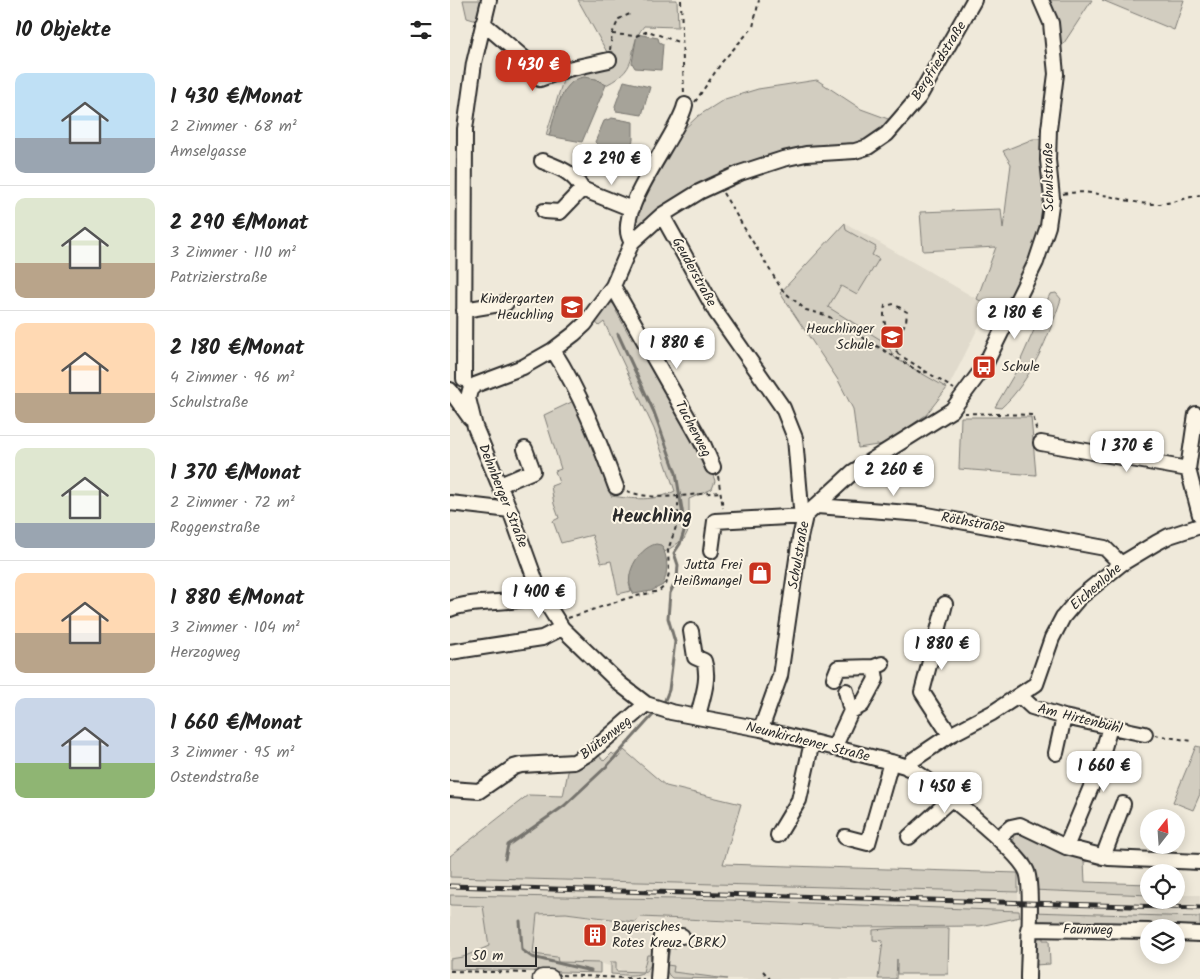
<!DOCTYPE html>
<html lang="de">
<meta charset="utf-8">
<style>
body{margin:0;font-family:Kalam,sans-serif;background:#f2f2f2;color:#222;height:100vh;display:flex;flex-direction:column;font-size:19px;white-space:nowrap}
*{box-sizing:border-box;margin:0}
p{font-size:16px;color:#767676}
.icon{flex:none;width:28px;height:28px;fill:none;stroke:currentColor;stroke-width:2;stroke-linecap:round;stroke-linejoin:round}
.map{position:relative;flex:1;overflow:hidden}
.details{display:flex;flex-direction:column;background:#fff;width:450px}
.details>*{flex:none}
.needle{width:32px;rotate:17deg}
.buttons{position:absolute;left:690px;top:809px;display:grid;gap:10px}
.buttons a{display:grid;place-items:center;width:45px;height:45px;border-radius:50%;background:#fff;box-shadow:0 2px 12px #0003;font-size:25px}
.scale{position:absolute;left:15px;bottom:12px;width:72px;box-sizing:border-box;padding-left:5px;border:2px solid #2b2b2b;border-top:0;font-size:14px;line-height:18px;white-space:nowrap;color:#2b2b2b;-webkit-text-stroke:4px #fcf5e5;paint-order:stroke}
.price{position:absolute;translate:-50% -42px;padding:0 11px;border-radius:10px;background:#fff;color:#222;font-size:16px;line-height:32px;filter:drop-shadow(0 1px 2px #0008)}
.price::after{content:'';position:absolute;left:50%;top:30px;width:15px;height:11px;margin-left:-8px;background:inherit;clip-path:polygon(0 0,100% 0,50% 100%)}
.price.current{background:#c8321e;color:#fff}
ul{padding:0;list-style:none}
li{display:flex;align-items:center;gap:15px;height:125px;padding:0 15px}
li+li{border-top:1px solid #e0e0e0}
li span{display:grid;place-items:center;flex:none;width:140px;height:100px;border-radius:10px;color:#555}
li>.icon{margin-inline-start:auto}
span .icon{width:60px;height:60px;fill:#fffc;stroke-width:1}
li b{font-size:21px}
h2{display:flex;justify-content:space-between;align-items:center;height:60px;padding:0 15px;font-size:21px}
main{display:flex;flex:1;min-height:0}
.map>svg:first-child{display:block}
</style>
<main>
<section class="details">
<h2>10 Objekte<svg class="icon" aria-label="filters" viewBox="0 0 24 24"><path d="M4 7h16M4 17h16"/><circle cx="9" cy="7" r="2"/><circle cx="15" cy="17" r="2"/></svg></h2>
<ul>
<li><span style="background:linear-gradient(#bfe0f5 65%,#9aa5b1 0)"><svg class="icon" aria-label="home" viewBox="0 0 24 24"><path d="M3 11l9-7 9 7M6 9v11h12V9"/></svg></span><div><b>1 430 €/Monat</b><p>2 Zimmer · 68 m²</p><p>Amselgasse</p></div></li>
<li><span style="background:linear-gradient(#dfe7d0 65%,#b9a48a 0)"><svg class="icon" aria-label="home" viewBox="0 0 24 24"><path d="M3 11l9-7 9 7M6 9v11h12V9"/></svg></span><div><b>2 290 €/Monat</b><p>3 Zimmer · 110 m²</p><p>Patrizierstraße</p></div></li>
<li><span style="background:linear-gradient(#ffd9b3 70%,#b9a48a 0)"><svg class="icon" aria-label="home" viewBox="0 0 24 24"><path d="M3 11l9-7 9 7M6 9v11h12V9"/></svg></span><div><b>2 180 €/Monat</b><p>4 Zimmer · 96 m²</p><p>Schulstraße</p></div></li>
<li><span style="background:linear-gradient(#dfe7d0 75%,#9aa5b1 0)"><svg class="icon" aria-label="home" viewBox="0 0 24 24"><path d="M3 11l9-7 9 7M6 9v11h12V9"/></svg></span><div><b>1 370 €/Monat</b><p>2 Zimmer · 72 m²</p><p>Roggenstraße</p></div></li>
<li><span style="background:linear-gradient(#ffd9b3 60%,#b9a48a 0)"><svg class="icon" aria-label="home" viewBox="0 0 24 24"><path d="M3 11l9-7 9 7M6 9v11h12V9"/></svg></span><div><b>1 880 €/Monat</b><p>3 Zimmer · 104 m²</p><p>Herzogweg</p></div></li>
<li><span style="background:linear-gradient(#c9d6e8 65%,#8fb573 0)"><svg class="icon" aria-label="home" viewBox="0 0 24 24"><path d="M3 11l9-7 9 7M6 9v11h12V9"/></svg></span><div><b>1 660 €/Monat</b><p>3 Zimmer · 95 m²</p><p>Ostendstraße</p></div></li>
</ul>
</section>
<div class="map">
<svg width="750" height="979" viewBox="0 0 750 979">
<rect width="100%" height="100%" fill="#efe9da"/>
<filter id="ink" filterUnits="userSpaceOnUse"><feTurbulence type="fractalNoise" baseFrequency=".02" numOctaves="2"/><feDisplacementMap in="SourceGraphic" scale="10" xChannelSelector="R" yChannelSelector="G"/><feConvolveMatrix kernelMatrix="1 2 1 2 8 2 1 2 1" color-interpolation-filters="sRGB"/></filter>
<g filter="url(#ink)">
<path fill="#e0dacc" d="M395 223 539 306 500 384 476 415 434 444 408 448 403 409 388 380 330 293Z
M0 877 568 892 569 911 281 900 0 895Z
M582 890 699 895V900H726V895H750V917L581 912Z
M0 906 33 907 39 946 13 957 0 959Z
M116 913 162 921 191 917 318 924 448 928 446 979H228L191 976 150 963 107 962V957L83 954 87 914Z"/>
<path fill="#d2cdc0" stroke="#7e7c76" d="M13 0H32L27 21 17 18Z
M128 0H227L228 27 194 26C174 50 194 66 156 85L146 79 117 88 111 97 99 136 96 135 115 74 158 54Z
M598 0H642L610 49Z
M652 0H734L724 30Z
M367 80 411 109 441 120 426 135 407 146 336 151 258 179 197 218 188 228 181 226 193 188 229 134 248 116 275 99 308 89Z
M583 139H592L596 196 593 226 552 321 540 314 536 320H533L539 306 527 299 546 247 473 251 470 212 551 209 553 229 561 164 553 151Z
M395 223 396 230 426 247 422 255 429 259 407 295 391 286 378 307 436 343 445 358 497 388 476 415 434 444 408 448 403 409 388 380 330 293Z
M606 293 611 299C599 336 581 381 551 408L545 407 565 373 600 294Z
M159 302 169 306 170 308 166 311 182 340 188 337 239 429 237 431 256 472 261 470 265 481 262 489 239 499V529L234 539 215 552 211 545 179 583 181 591 168 594 161 561 151 563 142 535 111 543 103 521 109 518 104 504 101 486 109 483 105 471 111 469 94 415 128 399 144 434 161 496C184 499 203 502 225 491L204 429 154 322 149 326 144 320Z
M511 417H581L586 475 509 469Z
M746 746 750 747V794L743 810 723 802Z
M174 750 216 786 291 804 273 864 568 873V892L0 877V856L78 795 113 796 119 767 146 752 154 761 162 753 168 758Z
M571 831 644 860 634 862 635 882 699 884V895L582 890 580 859 564 842 563 837 566 832Z
M0 895 281 900 569 911 570 917 530 926 408 927 191 917 184 922 116 913 87 914 83 954 107 957 108 962 150 963V973L0 969V959L13 957 39 946 33 906 0 905Z
M581 912 750 917V929L592 923 582 920Z
M448 928H499L498 974H447V959L446 979H428L433 941 423 940V930Z
M593 936V940H599L600 964 585 965 584 943 587 937Z
M217 942 225 943 226 949 220 948 217 965 224 966 223 972 277 979 222 978C211 969 216 954 217 942Z
M197 955H200L202 962C196 979 177 975 161 974V962H166V971L193 972Z"/>
<path fill="#a6a399" stroke="#75736d" d="M187 34 208 38 209 42 213 44 211 70 185 68 182 63Z
M134 77 146 79 156 85 132 142 99 136C105 117 110 80 134 77Z
M174 81 200 87 192 115 166 111 165 106Z
M162 118 183 122V140L179 149 150 147 145 142 154 121Z
M206 544 211 545C219 558 218 572 213 585L201 591 184 594C171 578 188 548 206 544Z"/>
<g fill="none" stroke-linecap="round" stroke-linejoin="round">
<path stroke="#75736d" stroke-width="3" d="M168 334 204 412 226 473 235 528 230 544 224 553 228 565 227 579 220 593 218 618 225 642 219 690 215 700
M55 859 58 845 114 806 157 766 203 715
M70 921 72 950 82 957 141 971"/>
<g stroke="#2b2b2b" stroke-width="18">
<path id="minor" d="M524 0 469 97 437 134 418 147 405 151 356 154 333 159 290 173 249 192 212 215 182 242 163 286 135 324 124 334 103 350 73 367 25 385 20 390 18 398 25 427 61 513 90 593 112 628 170 684 196 704 221 712 311 729 441 762C447 764 454 765 459 768 481 780 569 851 577 872 583 888 578 957 578 979
M33 23 74 58 90 79 118 69 159 60
M92 161C110 168 123 172 132 189L110 212 94 211
M132 189 182 209
M212 215 266 312 333 408 345 438 351 508 355 516
M182 242C160 215 229 135 235 105
M163 286 254 446 263 467
M14 310 56 303
M103 350C131 394 148 439 166 487
M14 379 15 129 24 63 39 0
M0 390 20 418
M591 443 738 469 750 515
M738 469 746 414
M50 485 83 471 75 449
M0 503 60 510
M367 506 472 514 655 548 671 564
M261 551 265 521 355 516
M495 604 472 692 500 735
M0 609C29 598 63 607 90 593
M241 631 245 657 254 661C260 679 252 698 248 716
M0 652 92 638 112 628
M384 678 388 668 424 667
M396 691 401 711
M570 696 582 707 614 717 695 734
M311 729 330 676 350 538 355 516 403 472 502 410 534 367 586 262 598 226 602 198 598 160 599 129 606 74 601 23 591 0
M384 748 401 711 412 705 426 679 424 667 432 664
M606 753 614 717
M458 768 463 760 500 735 542 713 586 684 602 638 613 617 629 598 671 564 706 543 719 536 750 526
M0 789 29 791 64 767 71 765 124 762 141 752 196 704
M328 835 349 800 362 742
M395 837 418 843 441 762
M459 837 501 799
M548 838 561 827 570 825 616 847 659 858 750 862
M616 847 646 775 660 727
M653 857 673 804
M578 929 699 931
M726 933 750 934
M208 979 211 936H232"/>
</g>
<g stroke="#2b2b2b" stroke-width="21">
<path id="major" d="M92 979H100"/>
</g>
<path stroke="#2b2b2b" stroke-width="2" stroke-dasharray="4 4" stroke-linecap="butt" d="M231 0 234 95
M162 34 186 36 198 31 231 43
M160 50 162 34 169 19 182 13
M245 102 272 62 303 27 309 0
M273 193 332 290 356 310 376 315 471 373 477 372
M613 194C649 187 672 204 705 204 720 204 735 198 750 195
M448 354C440 339 431 323 435 306L444 304 457 312 456 322 445 340 448 354 504 389
M514 413 583 415 587 433
M268 476 273 508
M177 491C205 502 241 494 271 492
M118 618 178 598 209 591 216 585 219 573 218 550 228 521V496
M705 735 742 741
M0 971 80 973
M313 971 320 979
M112 975 194 979"/>
<use href="#minor" stroke="#fcf5e5" stroke-width="14"/>
<use href="#major" stroke="#fcf5e5" stroke-width="18"/>
<g stroke="#2b2b2b" stroke-width="5">
<path id="rail" d="M0 886 750 908"/>
</g>
<use href="#rail" stroke="#fcf5e5" stroke-width="3" stroke-dasharray="9" stroke-linecap="butt"/>
</g>
</g>
<defs>
<g id="school-square" transform="scale(1.25)"><rect x="-9" y="-9" width="18" height="18" rx="4" fill="#c8321e" stroke="#fcf5e5"/><path d="M0-5L7-2L0 1L-7-2ZM-4 1L0 2.5L4 1V4Q0 6-4 4Z" fill="#fff"/></g>
<g id="bus-square" transform="scale(1.25)"><rect x="-9" y="-9" width="18" height="18" rx="4" fill="#c8321e" stroke="#fcf5e5"/><path d="M-5-6H5V4H4V6H2V4H-2V6H-4V4H-5ZM-3.5-4V0h7V-4ZM-3.5 1.2v1.5H-2V1.2ZM2 1.2v1.5H3.5V1.2Z" fill="#fff"/></g>
<g id="shop-square" transform="scale(1.25)"><rect x="-9" y="-9" width="18" height="18" rx="4" fill="#c8321e" stroke="#fcf5e5"/><path d="M-5-2.5h2.3a2.7 3.5 0 0 1 5.4 0H5L5.5 6h-11ZM-1.5-2.5h3a1.5 2.3 0 0 0-3 0Z" fill="#fff"/></g>
<g id="building-square" transform="scale(1.25)"><rect x="-9" y="-9" width="18" height="18" rx="4" fill="#c8321e" stroke="#fcf5e5"/><path d="M-4-6H4V6H1V3H-1V6H-4ZM-2.5-4.3h1.7v1.8h-1.7ZM.8-4.3h1.7v1.8H.8ZM-2.5-1h1.7V.8h-1.7ZM.8-1h1.7V.8H.8Z" fill="#fff"/></g>
</defs>
<g fill-rule="evenodd">
<use href="#school-square" x="122" y="307"/>
<use href="#school-square" x="442" y="337"/>
<use href="#bus-square" x="534" y="367"/>
<use href="#shop-square" x="310" y="573"/>
<use href="#building-square" x="145" y="935"/>
</g>
<g text-anchor="middle" dominant-baseline="central" stroke-width="4" stroke-linejoin="round" paint-order="stroke">
<g font-size="14" fill="#2b2b2b" stroke="#fcf5e5">
<text transform="translate(489 61) rotate(-58)">Bergfriedstraße</text>
<text transform="translate(599 177) rotate(-91)">Schulstraße</text>
<text transform="translate(244 272) rotate(61)">Geuderstraße</text>
<text transform="translate(243 429) rotate(62)">Tucherweg</text>
<text transform="translate(53 496) rotate(68)">Dehnberger Straße</text>
<text transform="translate(523 523) rotate(10)">Röthstraße</text>
<text transform="translate(349 555) rotate(-80)">Schulstraße</text>
<text transform="translate(646 587) rotate(-41)">Eichenlohe</text>
<text transform="translate(630 719) rotate(14)">Am Hirtenbühl</text>
<text transform="translate(156 738) rotate(-38)">Blütenweg</text>
<text transform="translate(358 742) rotate(14)">Neunkirchener Straße</text>
<text transform="translate(638 930) rotate(1)">Faunweg</text>
</g>
<g font-size="14" fill="#2b2b2b" stroke="#fcf5e5" text-anchor="end">
<text x="104" y="299">Kindergarten<tspan x="104" dy="16">Heuchling</tspan></text>
<text x="424" y="329">Heuchlinger<tspan x="424" dy="16">Schule</tspan></text>
<text x="552" y="367" text-anchor="start">Schule</text>
<text x="292" y="565">Jutta Frei<tspan x="292" dy="16">Heißmangel</tspan></text>
<text x="162" y="927" text-anchor="start">Bayerisches<tspan x="162" dy="16">Rotes Kreuz (BRK)</tspan></text>
</g>
<g font-size="19" font-weight="bold" fill="#2b2b2b" stroke="#fcf5e5">
<text x="202" y="517">Heuchling</text>
</g>
</g>
</svg>
<div class="buttons">
<a><svg class="needle" viewBox="-14 -14 28 28"><path d="M0-13l5 13h-10z" fill="#e53935"/><path d="M0 13l5-13h-10z" fill="#767676"/></svg></a>
<a><svg class="icon" aria-label="locate" viewBox="0 0 24 24"><circle cx="12" cy="12" r="6"/><path d="M12 2v4M12 18v4M2 12h4M18 12h4"/></svg></a>
<a><svg class="icon" aria-label="layers" viewBox="0 0 24 24"><path d="M12 4l9 5-9 5-9-5zM3 14l9 5 9-5"/></svg></a>
</div>
<div class="scale">50 m</div>
<b class="price current" style="left:83px;top:92px">1 430 €</b>
<b class="price" style="left:162px;top:186px">2 290 €</b>
<b class="price" style="left:565px;top:340px">2 180 €</b>
<b class="price" style="left:227px;top:370px">1 880 €</b>
<b class="price" style="left:677px;top:473px">1 370 €</b>
<b class="price" style="left:444px;top:497px">2 260 €</b>
<b class="price" style="left:89px;top:619px">1 400 €</b>
<b class="price" style="left:492px;top:671px">1 880 €</b>
<b class="price" style="left:654px;top:793px">1 660 €</b>
<b class="price" style="left:495px;top:814px">1 450 €</b>
</div>
</main>
